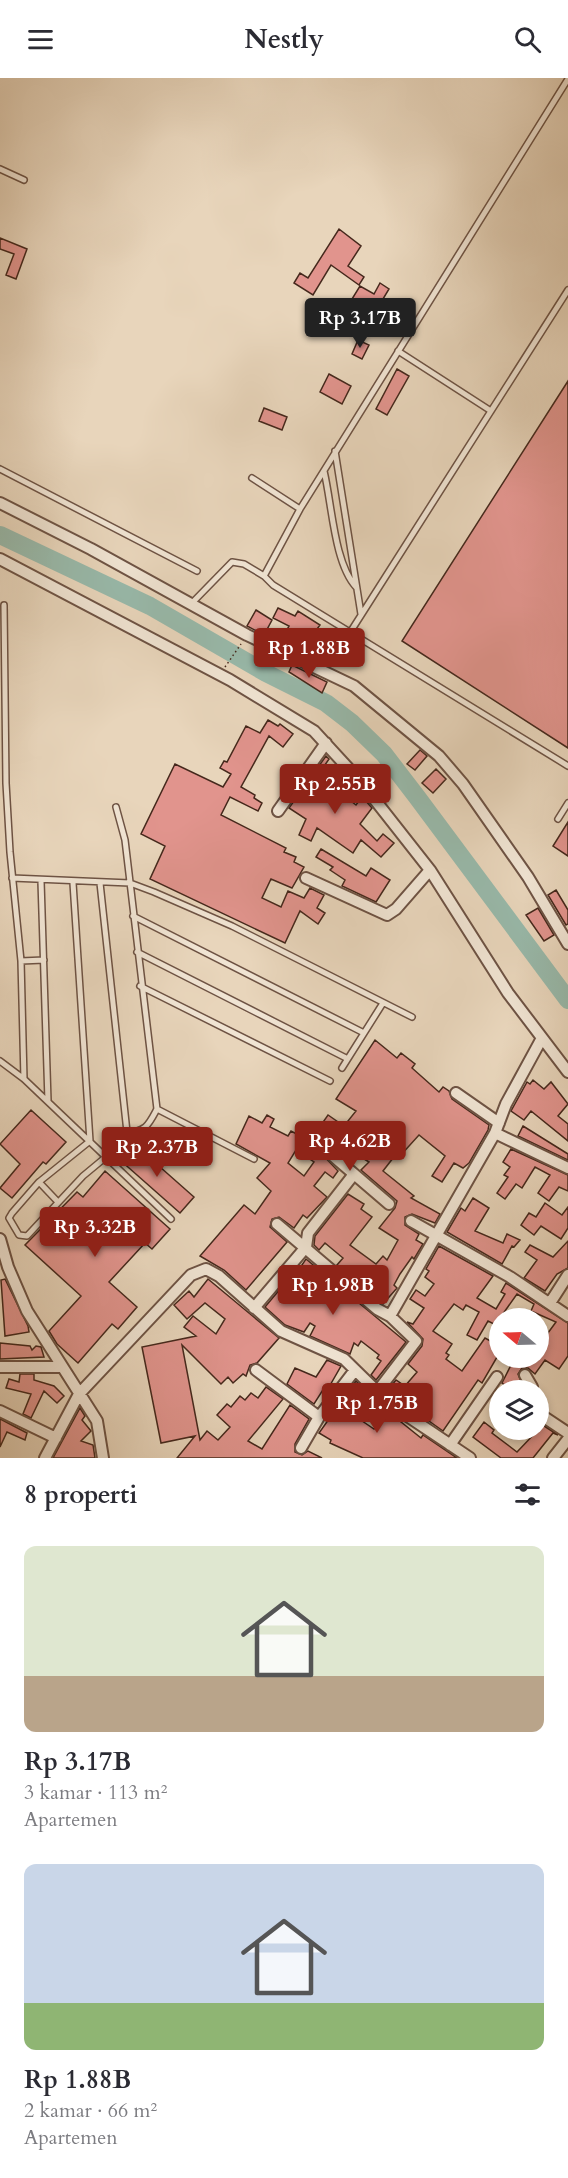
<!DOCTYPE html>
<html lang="id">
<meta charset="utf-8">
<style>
body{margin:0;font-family:Cardo,serif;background:#f2f2f3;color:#2b2b33;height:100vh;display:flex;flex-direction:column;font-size:22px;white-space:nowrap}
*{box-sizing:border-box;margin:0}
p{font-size:20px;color:#7c7c81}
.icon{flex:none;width:33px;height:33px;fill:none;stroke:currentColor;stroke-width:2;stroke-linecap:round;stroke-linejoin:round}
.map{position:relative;height:1380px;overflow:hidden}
.drawer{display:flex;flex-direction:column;background:#fff;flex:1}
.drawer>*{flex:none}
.needle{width:39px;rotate:289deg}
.fabs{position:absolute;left:489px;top:1230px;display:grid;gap:12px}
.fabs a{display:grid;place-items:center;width:60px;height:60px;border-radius:50%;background:#fff;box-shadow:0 3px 9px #0003;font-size:30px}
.price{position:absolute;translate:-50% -51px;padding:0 14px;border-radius:6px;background:#8f2418;color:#fff;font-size:20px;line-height:39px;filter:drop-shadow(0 2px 3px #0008)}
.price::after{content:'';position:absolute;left:50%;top:36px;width:18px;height:14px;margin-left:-9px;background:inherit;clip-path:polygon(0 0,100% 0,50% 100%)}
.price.current{background:#222;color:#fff}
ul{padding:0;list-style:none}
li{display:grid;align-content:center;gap:12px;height:318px;padding:0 24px}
li span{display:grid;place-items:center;height:186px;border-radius:12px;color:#555}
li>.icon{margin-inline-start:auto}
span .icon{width:108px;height:108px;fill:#fffc;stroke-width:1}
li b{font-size:26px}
h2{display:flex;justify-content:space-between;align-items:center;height:72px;padding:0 24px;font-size:26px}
header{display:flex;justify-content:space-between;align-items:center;height:78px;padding:0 24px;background:#fff;font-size:27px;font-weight:700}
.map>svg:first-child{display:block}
</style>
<header><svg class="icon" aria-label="menu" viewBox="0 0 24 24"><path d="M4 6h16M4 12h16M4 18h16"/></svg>Nestly<svg class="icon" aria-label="search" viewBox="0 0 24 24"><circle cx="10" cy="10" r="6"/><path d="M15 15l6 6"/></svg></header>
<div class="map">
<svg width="568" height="1380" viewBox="0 0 568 1380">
<rect width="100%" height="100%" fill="#e8d5bb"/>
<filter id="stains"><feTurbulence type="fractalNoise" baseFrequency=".00333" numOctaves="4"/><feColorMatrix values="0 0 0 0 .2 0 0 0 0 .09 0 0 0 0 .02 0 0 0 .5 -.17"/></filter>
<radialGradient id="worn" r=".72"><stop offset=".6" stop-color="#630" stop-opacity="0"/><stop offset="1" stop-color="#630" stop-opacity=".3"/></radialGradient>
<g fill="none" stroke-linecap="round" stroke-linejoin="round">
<path stroke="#98b9aa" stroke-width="18" d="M0 457 150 528 266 595 326 625 352 645 384 676 417 719 568 922"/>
</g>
<path fill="#e1948d" stroke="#45281c" stroke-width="1.5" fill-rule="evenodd" d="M339 151 361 168 348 188 364 199 359 207 331 187 313 217 294 205 300 195 308 200Z
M0 160 27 171 16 201 6 197 14 176 0 171Z
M380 205 389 211 374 236 392 246 387 254 361 240 351 256 336 247 360 208 374 216Z
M358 262 369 267 362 281 352 276Z
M397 291 409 298 387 337 376 331Z
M329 296 351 308 342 326 320 314Z
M568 303V670L402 563Z
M264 330 287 339 282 352 259 343Z
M278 530 295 538 298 533 320 547 309 562 298 555 290 569 280 564 289 548 273 540Z
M256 532 272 542 264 557 247 548Z
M292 587 327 604 322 615 289 594Z
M268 642 278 648 280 646 293 656 283 669 269 658 241 709 255 717 254 720 262 725 258 733 230 719 221 737 286 770 284 774 296 779 294 784 304 789 292 810 271 801 262 820 281 829 288 813 304 820 310 810 324 817 317 830 325 835 318 846 300 833 285 865 150 801 165 768 141 756 175 686 223 709 231 696 220 690 224 683 227 684 246 648 260 655Z
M420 672 427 678 415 692 407 686Z
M326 678 329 681 318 697 356 727 362 719 365 722 372 730 360 746 377 763 383 756 394 765 381 779 361 762 353 775 317 750 311 763 299 757 306 741 289 730Z
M436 691 446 701 433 715 422 705Z
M568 744V778L553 768Z
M321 771 366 798 371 790 390 802 376 824 342 808 345 802 330 792 333 789 316 779Z
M556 812 568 832V846L566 847 548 817Z
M538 830 554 857 544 863 526 837Z
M375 962 397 980 401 975 415 986 412 990 439 1014 443 1009 449 1013 452 1021 489 1047 488 1052 469 1085 463 1090 454 1085 442 1104 432 1098 445 1078 419 1057 400 1078 397 1075 383 1093 414 1118 411 1120 440 1136 435 1145 412 1136 405 1139V1147L419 1156 416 1162 423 1166 414 1181 412 1179 400 1196 394 1207 397 1210 383 1226 337 1187 343 1180 325 1165 319 1172 314 1167 315 1158 348 1116 364 1126 361 1131 372 1139 350 1167 376 1186 383 1178 387 1182 398 1162 379 1150 395 1130 397 1123 361 1092 369 1084 327 1058 318 1072 338 1093 333 1100 325 1094 314 1108 327 1119 307 1140 303 1137 294 1150 279 1139 272 1141 270 1149 287 1164 246 1212 224 1192 200 1178 244 1127 255 1136 271 1113 257 1100 270 1085 236 1066 249 1038 262 1045 267 1037 274 1041 270 1049 288 1058 291 1053 310 1063 328 1037 344 1048 356 1033 336 1021ZM296 1072 314 1084 304 1098 288 1085Z
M533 1002 544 1011 551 1004 568 1026 558 1038 568 1046V1063L531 1033 524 1042 511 1033 527 1004 530 1006Z
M31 1032 66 1064 46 1086 43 1084 12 1120 0 1110 20 1086 0 1066Z
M523 1048 568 1076V1082L518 1058Z
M134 1066 194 1119 180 1135 120 1082Z
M511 1071 568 1097V1113L559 1109 549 1123 538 1115 550 1097 535 1089 522 1110 516 1106 505 1121 497 1115 508 1099 504 1097 510 1089 503 1084Z
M105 1093 170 1151 152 1171 145 1165 109 1204 137 1229 118 1251 112 1246 78 1285 57 1266 49 1253 81 1218 25 1167 77 1114 83 1119Z
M473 1120 489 1130 475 1153 503 1165 507 1156 520 1162 514 1169 512 1168 502 1186 447 1154 461 1130 465 1133Z
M545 1125 562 1137 568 1129V1150L561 1161 541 1148 534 1157 521 1147 529 1135 536 1139Z
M568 1163V1190L557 1196 545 1213 524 1200 537 1182 525 1174 530 1167 553 1179Z
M439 1168 493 1198 477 1220 496 1231 505 1216 501 1214 506 1205 568 1245V1278L559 1291 545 1282 535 1296 528 1290H522L518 1296 523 1308 520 1312H507L509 1310 502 1305 514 1281 528 1287 533 1280H538V1255L545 1259 556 1244 531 1233 534 1226 517 1216 500 1240V1249L488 1243 477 1262 467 1257 479 1234 466 1227 463 1232 454 1226 433 1253 452 1266 446 1275 449 1277 446 1281 462 1293 485 1260 494 1265 500 1255V1274L482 1305 478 1302 443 1353 387 1313 396 1302 405 1308 417 1294 408 1286 422 1268 423 1261 407 1244 413 1246 424 1230 410 1221 416 1212 425 1218 434 1206 425 1199 429 1193 426 1191Z
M306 1181 406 1264 376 1302 371 1297 381 1283 377 1280 379 1277 361 1263 358 1268 354 1265 350 1276 310 1258 315 1248 310 1245 304 1254 285 1247 265 1229 286 1204 289 1206Z
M5 1201 28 1248 29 1254 5 1258 1 1202Z
M208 1201 279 1260 257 1285 250 1287 246 1298 243 1296 233 1305 228 1299 221 1306 182 1267 200 1362 207 1353 218 1362 230 1349 217 1337 227 1326 231 1329 240 1318 245 1322 251 1315 258 1320 266 1309 283 1321 248 1363 262 1371 290 1327 309 1341 295 1366V1374L302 1377 308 1373 322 1380H177L195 1358 161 1365 142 1269 196 1258 184 1249 193 1238 216 1256 225 1241 205 1225 187 1241 174 1227 189 1213 194 1219Z
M0 1265 30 1268 32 1272 36 1268 41 1269 44 1279 0 1281Z
M327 1282 341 1288 329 1309 326 1307 314 1326 287 1306 295 1290 316 1299Z
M20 1296H34V1302L54 1308 64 1318 57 1325 44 1313 31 1340 23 1336 31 1316 6 1310 9 1301 19 1304Z
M356 1303 374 1321 371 1327 358 1318 347 1331 349 1334 374 1351 386 1336 388 1338 391 1336 421 1360 423 1357 457 1380H363L330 1365 331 1362 319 1355Z
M80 1330 85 1338 82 1342 91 1353 81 1363 93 1367 95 1380H53Z
M0 1341 27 1355 25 1362 7 1354 0 1369Z
M484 1344 494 1352 492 1355 517 1374 538 1352V1344L558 1357 553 1355 533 1380H501L473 1359Z"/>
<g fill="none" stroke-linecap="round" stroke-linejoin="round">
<g stroke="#6e5344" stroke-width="8">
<path id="service" d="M568 1 300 431 264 498 273 507 568 688
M0 91 24 102
M398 273 491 333
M335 373 361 536
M0 391 197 493
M324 393C332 426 334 485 356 509
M252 400 300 431
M191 526 232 484 244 486 264 498
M4 527 6 705 10 774 21 883 24 1001
M351 553 568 212
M558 741 568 725
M12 800 130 805 154 814 232 848 412 939
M41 803 48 1023
M73 805 90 1063 39 1104 12 1135 9 1140 19 1157 27 1158 83 1098 118 1069 127 1054
M100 805 127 1054C146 1054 149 1046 157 1031L125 762 116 729
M133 838 364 955
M137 874 346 980
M21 883 44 882
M140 908 330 1003
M0 983 24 1001 171 1141
M342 990 383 925
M157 1031 254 1081
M39 1104 58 1124"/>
</g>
<g stroke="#6e5344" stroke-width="14">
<path id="minor" d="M0 425 91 471 247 557 354 608 439 678 463 706 528 799 568 866
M0 481 230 602 314 653 360 703 430 792 508 915 568 994
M278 733 326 665
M306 800 387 837 396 831 430 792
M456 1015 499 1045
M495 1055 568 1090
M326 1072 389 1126
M411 1143 510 1199 568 1238
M277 1146 377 1231 390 1238 495 1055 506 1026 542 960
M0 1161 8 1189 27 1233 97 1343 103 1380
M550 1225 568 1197
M254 1230 306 1169 308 1155 354 1096
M0 1289H62
M256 1292 319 1339
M525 1297 532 1309 531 1312
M377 1314 416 1263 390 1238
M0 1333 56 1360
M538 1335 568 1355
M450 1367 497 1299
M301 1370 319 1339 355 1292
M45 1380 79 1316 191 1197 206 1191 219 1198 281 1253 344 1281 391 1327 470 1380
M553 1380 568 1361"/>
</g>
<path stroke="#45281c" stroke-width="1.5" stroke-dasharray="1.5 3" stroke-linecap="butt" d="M225 589 241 566"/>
<use href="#service" stroke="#f0e4d3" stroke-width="5"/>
<use href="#minor" stroke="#f0e4d3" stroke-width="10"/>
</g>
<rect width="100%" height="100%" filter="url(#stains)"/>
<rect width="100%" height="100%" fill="url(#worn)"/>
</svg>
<div class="fabs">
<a><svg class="needle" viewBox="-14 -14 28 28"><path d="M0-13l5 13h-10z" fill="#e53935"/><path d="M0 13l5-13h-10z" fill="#7c7c81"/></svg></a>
<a><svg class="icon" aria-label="layers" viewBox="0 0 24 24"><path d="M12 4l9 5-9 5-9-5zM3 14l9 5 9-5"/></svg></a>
</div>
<b class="price current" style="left:360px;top:271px">Rp 3.17B</b>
<b class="price" style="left:309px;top:601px">Rp 1.88B</b>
<b class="price" style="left:335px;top:737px">Rp 2.55B</b>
<b class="price" style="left:350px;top:1094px">Rp 4.62B</b>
<b class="price" style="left:157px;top:1100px">Rp 2.37B</b>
<b class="price" style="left:95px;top:1180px">Rp 3.32B</b>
<b class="price" style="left:333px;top:1238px">Rp 1.98B</b>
<b class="price" style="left:377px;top:1356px">Rp 1.75B</b>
</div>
<section class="drawer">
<h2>8 properti<svg class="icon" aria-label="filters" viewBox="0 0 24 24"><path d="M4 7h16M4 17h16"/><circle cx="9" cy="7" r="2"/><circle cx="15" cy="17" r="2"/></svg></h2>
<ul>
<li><span style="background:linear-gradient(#dfe7d0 70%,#b9a48a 0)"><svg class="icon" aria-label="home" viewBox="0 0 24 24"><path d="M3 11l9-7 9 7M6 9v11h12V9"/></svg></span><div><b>Rp 3.17B</b><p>3 kamar · 113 m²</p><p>Apartemen</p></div></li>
<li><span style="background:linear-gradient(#c9d6e8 75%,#8fb573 0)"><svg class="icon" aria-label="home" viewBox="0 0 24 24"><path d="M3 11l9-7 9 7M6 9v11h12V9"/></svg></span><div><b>Rp 1.88B</b><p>2 kamar · 66 m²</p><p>Apartemen</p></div></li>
</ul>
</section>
